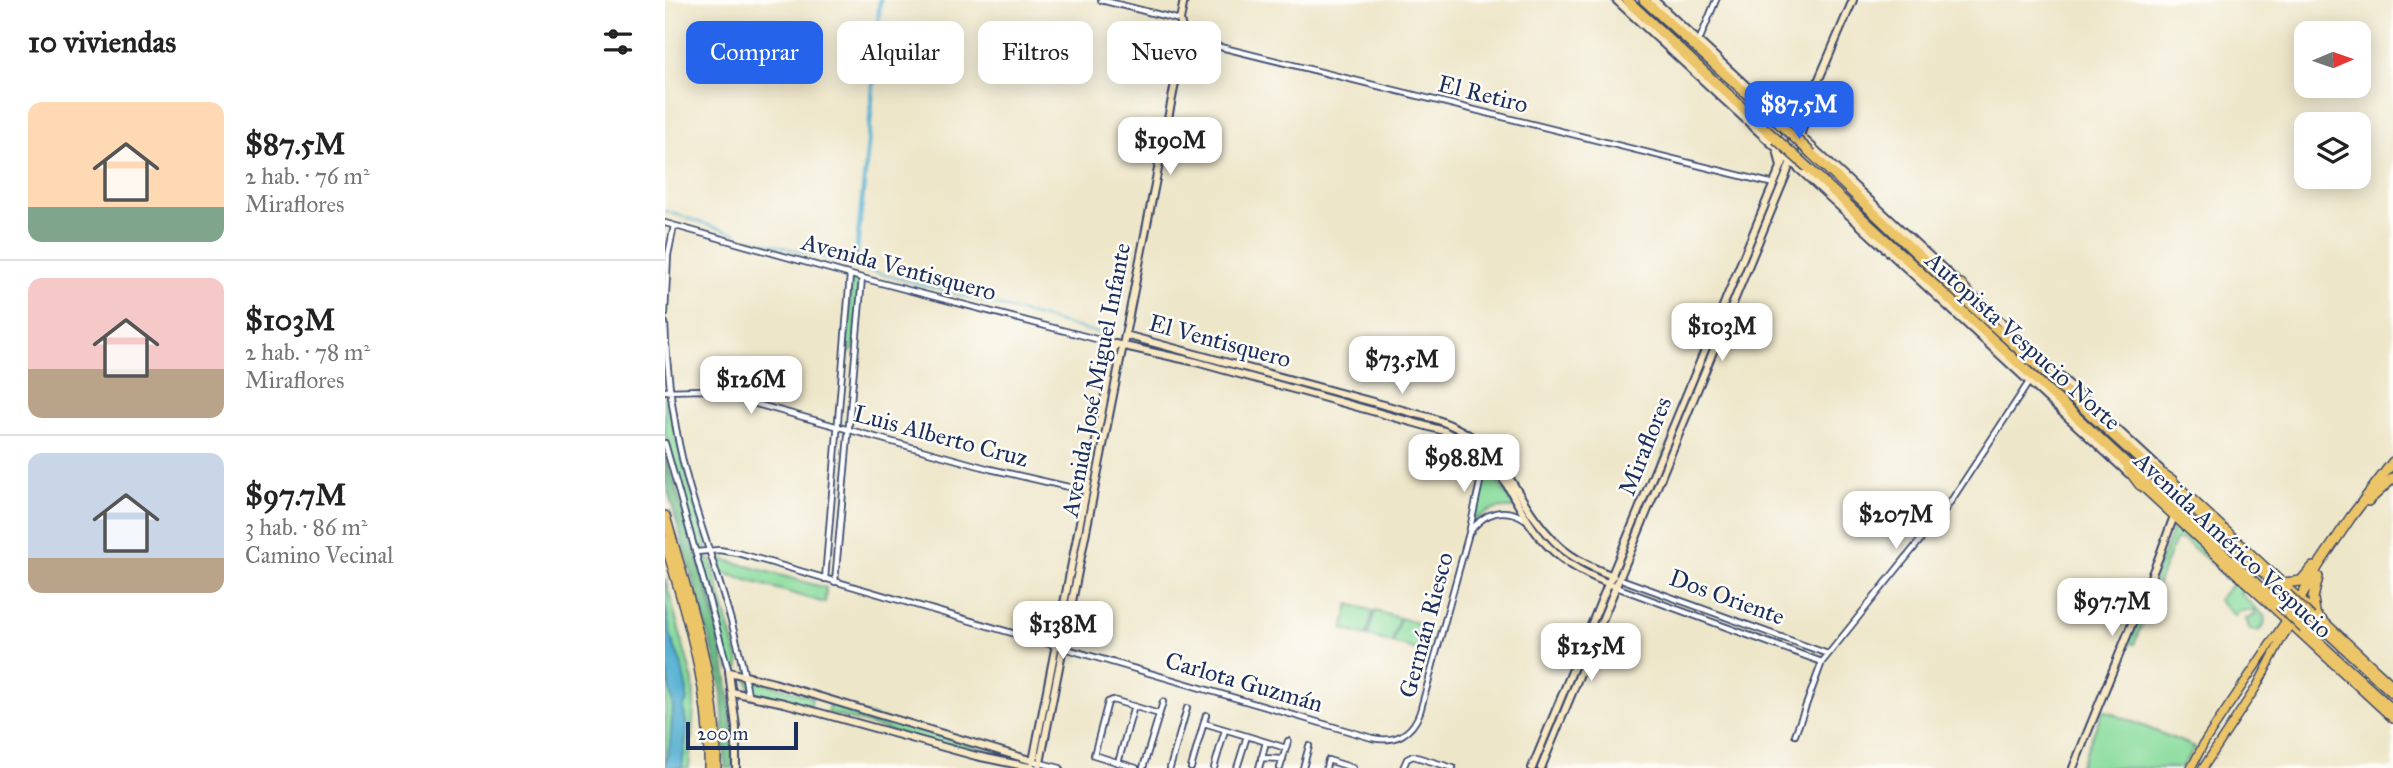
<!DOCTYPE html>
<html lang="es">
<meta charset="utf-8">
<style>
body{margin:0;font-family:"IM FELL Great Primer",serif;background:#f2f2f2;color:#222;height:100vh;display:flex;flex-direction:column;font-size:26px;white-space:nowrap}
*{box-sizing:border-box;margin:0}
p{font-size:23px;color:#767676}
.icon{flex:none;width:38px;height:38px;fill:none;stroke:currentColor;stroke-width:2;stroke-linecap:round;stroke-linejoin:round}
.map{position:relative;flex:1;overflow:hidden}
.side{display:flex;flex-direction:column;background:#fff;width:665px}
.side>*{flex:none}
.top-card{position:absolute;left:21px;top:21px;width:665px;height:63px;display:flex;gap:14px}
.needle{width:46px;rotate:88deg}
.controls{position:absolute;left:1629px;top:21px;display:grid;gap:14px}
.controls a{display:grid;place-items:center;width:77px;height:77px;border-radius:14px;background:#fff;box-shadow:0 4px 18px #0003;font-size:35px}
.scale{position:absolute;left:21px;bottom:18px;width:112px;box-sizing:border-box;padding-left:7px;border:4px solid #1b2f5e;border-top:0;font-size:19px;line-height:24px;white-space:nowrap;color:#1b2f5e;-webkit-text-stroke:5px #fdfcf7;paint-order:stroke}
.price{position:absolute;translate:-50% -60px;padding:0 16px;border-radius:14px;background:#fff;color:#222;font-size:23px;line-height:46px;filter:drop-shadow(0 2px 4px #0008)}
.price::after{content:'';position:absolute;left:50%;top:42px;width:21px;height:16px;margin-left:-10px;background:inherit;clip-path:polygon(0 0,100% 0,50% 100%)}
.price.active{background:#2563eb;color:#fff}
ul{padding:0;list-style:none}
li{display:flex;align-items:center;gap:21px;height:175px;padding:0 28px}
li+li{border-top:2px solid #e0e0e0}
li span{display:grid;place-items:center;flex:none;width:196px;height:140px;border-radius:14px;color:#555}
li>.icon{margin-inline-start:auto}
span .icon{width:84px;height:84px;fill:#fffc;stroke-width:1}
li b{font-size:30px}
h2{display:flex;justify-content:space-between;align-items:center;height:84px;padding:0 28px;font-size:30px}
.pill{padding:0 24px;border-radius:14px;background:#fff;box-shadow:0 4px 18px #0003;font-size:24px;line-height:63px}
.pill.active{background:#2563eb;color:#fff}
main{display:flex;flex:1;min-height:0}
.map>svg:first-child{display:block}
</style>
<main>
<section class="side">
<h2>10 viviendas<svg class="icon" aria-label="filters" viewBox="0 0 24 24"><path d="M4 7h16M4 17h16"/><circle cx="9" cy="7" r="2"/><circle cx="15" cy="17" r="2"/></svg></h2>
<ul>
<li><span style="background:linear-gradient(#ffd9b3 75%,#7fa58c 0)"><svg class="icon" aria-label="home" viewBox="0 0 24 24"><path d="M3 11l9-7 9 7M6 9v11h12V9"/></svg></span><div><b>$87.5M</b><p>2 hab. · 76 m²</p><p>Miraflores</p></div></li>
<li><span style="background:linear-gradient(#f6c9c9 65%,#b9a48a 0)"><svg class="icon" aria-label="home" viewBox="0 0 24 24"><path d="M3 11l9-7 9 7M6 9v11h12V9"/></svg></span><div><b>$103M</b><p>2 hab. · 78 m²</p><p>Miraflores</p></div></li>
<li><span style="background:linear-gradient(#c9d6e8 75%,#b9a48a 0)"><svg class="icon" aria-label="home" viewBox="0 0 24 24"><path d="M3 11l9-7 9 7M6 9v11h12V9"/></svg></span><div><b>$97.7M</b><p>3 hab. · 86 m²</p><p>Camino Vecinal</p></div></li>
</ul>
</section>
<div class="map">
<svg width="1728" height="768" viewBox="0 0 1728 768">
<rect width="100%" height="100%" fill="#fdfcf7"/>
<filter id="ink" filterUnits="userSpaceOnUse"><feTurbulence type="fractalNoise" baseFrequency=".0143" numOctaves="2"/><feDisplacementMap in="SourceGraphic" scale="14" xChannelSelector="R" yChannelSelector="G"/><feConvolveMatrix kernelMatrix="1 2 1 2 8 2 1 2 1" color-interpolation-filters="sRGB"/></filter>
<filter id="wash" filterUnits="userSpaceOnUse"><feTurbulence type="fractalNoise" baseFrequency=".00686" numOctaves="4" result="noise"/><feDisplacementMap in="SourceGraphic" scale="28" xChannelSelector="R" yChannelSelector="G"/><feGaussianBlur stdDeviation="1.57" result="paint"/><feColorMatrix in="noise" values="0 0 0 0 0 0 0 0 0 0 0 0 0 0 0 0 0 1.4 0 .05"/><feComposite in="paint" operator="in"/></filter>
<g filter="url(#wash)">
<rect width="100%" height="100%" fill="#eee6c9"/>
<path fill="#89dc9c" stroke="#52867d" stroke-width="2" d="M1121 160 1124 162 982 504 979 503Z
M191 279 194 284 189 349 183 353 181 350 186 282Z
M0 396 4 398 10 433 42 547 40 549H33L3 444 0 435Z
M823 467 850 508C831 507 821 510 807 523Z
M1511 521 1565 573 1559 579 1551 567 1519 540H1510L1469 644 1464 643Z
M41 558 46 561 74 663 73 671 65 670 36 561Z
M57 559 161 588 160 603 58 573 54 560Z
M0 578 28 682 29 707 24 768H0Z
M1572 579 1583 590 1575 593 1600 617 1599 626 1593 631 1585 630 1581 619 1590 615V611H1574L1570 616 1553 600Z
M684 604 708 611 701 636 678 629Z
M710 611 734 618 727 643 703 636Z
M735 618 759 625 752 650 728 643Z
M82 678 147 697 146 704 144 706 85 692Z
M164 703 365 763V764L318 756 163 713Z
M1438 710 1530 747 1516 768H1414Z"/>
<path fill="#6ebc84" stroke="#447671" stroke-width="2" d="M0 453C30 553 72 663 68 768H60L57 694 53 670 0 480Z"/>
<path fill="#54b0d2" stroke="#387098" stroke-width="2" d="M465 30C478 31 491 32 502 37L503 50 495 70 459 62Z
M0 601 6 638 16 662 22 691V700L18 708 22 727 17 768H0L5 743 8 707 0 664Z"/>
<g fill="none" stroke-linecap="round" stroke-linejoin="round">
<path stroke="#54b0d2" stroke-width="2" d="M0 211 72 234
M85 238 448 337"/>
<path stroke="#54b0d2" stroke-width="4.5" d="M190 267 204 134 215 0"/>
</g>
</g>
<g filter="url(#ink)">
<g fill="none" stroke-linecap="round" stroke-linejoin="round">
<g stroke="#3b4a6e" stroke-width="8">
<path id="street" d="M436 0 515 20
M519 38 1109 184
M1034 41 1051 0
M0 223 197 278 450 344
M0 314 3 255 9 226
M0 323C2 377 9 430 23 482 43 553 71 621 83 695
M0 391 37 390 48 392 325 469 421 491
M0 443 64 672
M805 532C819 512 839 506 860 519
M31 552 54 550 73 553 707 738C730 743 747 734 755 712L804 533 820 459
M953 578 1163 654
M160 579 185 275
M170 582 197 278
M951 587 1157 662
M539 723 621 748
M1130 735 1157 662 1282 507 1364 382
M596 758 618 759
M367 763 368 761 395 768
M453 763 469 706
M471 768 429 755 443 702 448 700 494 714
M478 768 498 702
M505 768 522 708
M526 768 541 715
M549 768 560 730
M572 768 582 736
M594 768 601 742
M615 768 623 741
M638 768 644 746
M661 768 663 760 688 768
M738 768 742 759 748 756 788 768"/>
</g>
<g stroke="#3b4a6e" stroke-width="10">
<path id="secondary" d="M951 0 1464 474
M989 0 1297 286
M1116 167 1112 149 1122 134 1121 124 1136 118
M1311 298 1495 469
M460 335 767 418C846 444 840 490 889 541 905 558 927 568 948 576
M67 692 119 703 311 756 369 768
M71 768V727L64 672 109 683 368 761 450 344 531 362 779 431C803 443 825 459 840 482 853 503 864 527 882 545 901 565 924 576 950 586
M374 768 519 38 515 20 519 0
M867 768 1104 195 1188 0
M876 768 1121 175 1145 107
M1408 768 1494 557 1509 516"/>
</g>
<g stroke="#3b4a6e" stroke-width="10">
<path id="primary" d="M1507 480 1728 685
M1475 485 1728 719
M1526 768 1540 741 1634 601
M1538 768 1592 686 1617 638 1639 604"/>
</g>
<g stroke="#3b4a6e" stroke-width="12">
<path id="highway" d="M962 0 1111 139
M979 0 1117 126
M1147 154 1310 309 1622 594
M1142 167 1614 605
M1296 284 1312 304
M1463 469 1475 485
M1490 469 1507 480
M1703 501 1728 478
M0 516C24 599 52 681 51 768
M0 541C22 616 46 689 44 768
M1618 583 1636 581 1648 567
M1635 599 1653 566 1686 517 1728 462
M1650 612 1648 598 1653 577
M1647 618 1728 693
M1639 629 1728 710"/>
</g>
<use href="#street" stroke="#fff" stroke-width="4.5"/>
<use href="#secondary" stroke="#f8e8c3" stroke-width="6"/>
<use href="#primary" stroke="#edc569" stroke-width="7"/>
<use href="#highway" stroke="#edc569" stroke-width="9"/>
<g stroke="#3b4a6e" stroke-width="12" stroke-linecap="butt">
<path id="highway-bridge" d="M1117 126 1147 154
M1111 139 1142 167
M1622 594 1647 618
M1614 605 1639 629"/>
</g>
<use href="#highway-bridge" stroke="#edc569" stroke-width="9"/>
</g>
</g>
<g text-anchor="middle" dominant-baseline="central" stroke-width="5" stroke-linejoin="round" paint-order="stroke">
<g font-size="24" fill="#1b2f5e" stroke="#fdfcf7">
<text transform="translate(818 94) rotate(14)">El Retiro</text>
<text transform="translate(234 267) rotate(15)">Avenida Ventisquero</text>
<text transform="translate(555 341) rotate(15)">El Ventisquero</text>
<text transform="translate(1358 341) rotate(42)">Autopista Vespucio Norte</text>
<text transform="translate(431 380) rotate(-79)">Avenida José Miguel Infante</text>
<text transform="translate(276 436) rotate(15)">Luis Alberto Cruz</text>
<text transform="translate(980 446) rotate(-68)">Miraflores</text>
<text transform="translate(1568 545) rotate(43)">Avenida Américo Vespucio</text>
<text transform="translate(1062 597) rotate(20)">Dos Oriente</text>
<text transform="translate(761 625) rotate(-75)">Germán Riesco</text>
<text transform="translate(579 682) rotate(16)">Carlota Guzmán</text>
</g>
</g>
</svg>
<div class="controls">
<a><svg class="needle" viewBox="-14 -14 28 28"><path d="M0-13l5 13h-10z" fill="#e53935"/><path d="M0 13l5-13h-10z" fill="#767676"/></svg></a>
<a><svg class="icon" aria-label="layers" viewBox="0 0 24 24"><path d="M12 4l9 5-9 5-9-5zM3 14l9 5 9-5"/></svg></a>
</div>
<div class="scale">200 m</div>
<b class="price active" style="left:1134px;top:141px">$87.5M</b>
<b class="price" style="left:505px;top:177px">$190M</b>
<b class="price" style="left:1057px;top:363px">$103M</b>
<b class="price" style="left:737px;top:396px">$73.5M</b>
<b class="price" style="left:86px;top:416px">$126M</b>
<b class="price" style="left:799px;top:494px">$98.8M</b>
<b class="price" style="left:1231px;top:551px">$207M</b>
<b class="price" style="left:1447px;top:638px">$97.7M</b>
<b class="price" style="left:398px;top:661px">$138M</b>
<b class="price" style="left:926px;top:683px">$125M</b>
<div class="top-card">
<a class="pill active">Comprar</a>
<a class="pill">Alquilar</a>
<a class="pill">Filtros</a>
<a class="pill">Nuevo</a>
</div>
</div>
</main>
